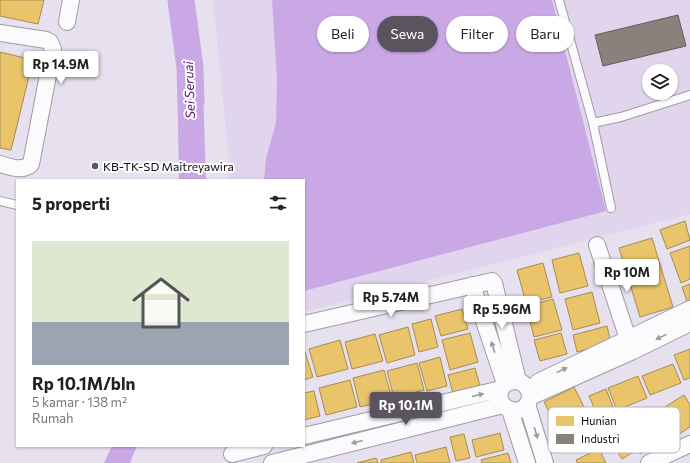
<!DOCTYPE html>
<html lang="id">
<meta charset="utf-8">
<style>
body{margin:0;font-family:Commissioner,sans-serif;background:#f6f6f6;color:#202124;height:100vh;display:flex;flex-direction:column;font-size:15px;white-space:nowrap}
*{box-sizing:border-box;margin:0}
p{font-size:13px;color:#757577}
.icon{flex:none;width:22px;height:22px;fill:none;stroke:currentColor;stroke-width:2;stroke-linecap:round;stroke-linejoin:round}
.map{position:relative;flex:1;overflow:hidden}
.side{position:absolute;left:16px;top:179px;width:289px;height:268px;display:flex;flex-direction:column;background:#fff;border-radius:0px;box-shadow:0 1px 3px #0004}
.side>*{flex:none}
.hud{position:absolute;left:317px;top:16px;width:313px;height:36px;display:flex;gap:8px}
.fabs{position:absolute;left:642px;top:64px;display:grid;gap:8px}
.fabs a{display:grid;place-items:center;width:36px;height:36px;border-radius:50%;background:#fff;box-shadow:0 1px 3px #0004;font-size:20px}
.price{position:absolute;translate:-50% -34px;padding:0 9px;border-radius:4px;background:#fff;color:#222;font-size:13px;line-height:26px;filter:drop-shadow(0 1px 2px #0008)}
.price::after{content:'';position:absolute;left:50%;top:24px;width:12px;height:9px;margin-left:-6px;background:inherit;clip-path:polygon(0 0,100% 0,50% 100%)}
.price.active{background:#59545e;color:#fff}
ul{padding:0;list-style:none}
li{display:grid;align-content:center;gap:8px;height:212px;padding:0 16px}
li span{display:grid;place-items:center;height:124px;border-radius:0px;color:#555}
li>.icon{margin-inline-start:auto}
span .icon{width:72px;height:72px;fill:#fffc;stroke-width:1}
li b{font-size:17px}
h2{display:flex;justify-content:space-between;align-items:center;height:48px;padding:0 16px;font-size:17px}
.tag{padding:0 14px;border-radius:18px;background:#fff;box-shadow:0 1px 3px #0004;font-size:14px;line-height:36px}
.tag.active{background:#59545e;color:#fff}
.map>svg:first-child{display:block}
</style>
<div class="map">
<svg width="690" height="463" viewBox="0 0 690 463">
<rect width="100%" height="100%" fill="#e7e0ee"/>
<path fill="#e1d5ed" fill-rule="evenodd" d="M213 0H690V214L304 312V180H228L229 161ZM649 71H671V93H649Z"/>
<path fill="#caa8e6" d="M272 0H552L606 211 304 291V180H264L266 158 276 123 277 78Z
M202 59 206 180H179L177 69Z
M112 446H137L130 463H104Z"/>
<path fill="#e9c46a" stroke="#a78c4f" d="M0 0H44L38 24 0 16Z
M0 52 33 60 11 150 0 148Z
M685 221 690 240 667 249 660 230Z
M652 238 673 307 640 317 619 248Z
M690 246V279L681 283 670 253Z
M579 253 588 286 560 293 552 260Z
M543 263 552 297 526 303 517 270Z
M690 284V303L688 304 682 287Z
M592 292 600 323 573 330 565 299Z
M553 299 562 330 534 337 526 306Z
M462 309 468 329 441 336 435 316Z
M431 319 438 347 419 352 412 324Z
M607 326 611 343 577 352 573 335Z
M408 327 415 355 387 363 379 335Z
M470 333 478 362 450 370 442 340Z
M561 333 567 354 540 361 534 340Z
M375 334 383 361 352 369 345 342Z
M340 340 348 369 317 377 309 349Z
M304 349 313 377 304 380Z
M690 349V378L684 380 674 355Z
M440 357 447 386 427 391 419 363Z
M417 363 424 390 394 398 387 371Z
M673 364 681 383 650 395 642 376Z
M475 368 480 386 453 393 448 375Z
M384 370 392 399 360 407 353 378Z
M638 376 647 398 617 410 608 388Z
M350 380 357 407 326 415 319 388Z
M574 387 584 407 554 422 544 402Z
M606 389 615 412 599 419 589 396Z
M314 391 320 416 304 420V393Z
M684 395 690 405V427L673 438 657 412Z
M650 410 667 437 640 454 623 426Z
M621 427 635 451 622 459 607 436Z
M500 433 504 450 476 457 472 440Z
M464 434 470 458 456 461 450 437Z
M446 447 450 463H417L415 455Z
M599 449 606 463H577L576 460Z
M411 452 414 463H381V460Z
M508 453 511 463H482L481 460Z
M376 458 378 463H357Z"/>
<path fill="#8a817c" stroke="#645d5c" d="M678 15 686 46 603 66 595 35Z"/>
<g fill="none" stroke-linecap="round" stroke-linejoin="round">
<path stroke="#caa8e6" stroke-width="27" d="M181 0 190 68 191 101"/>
<g stroke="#a19ba5" stroke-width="10">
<path id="lane" d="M559 0 593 123 621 117 690 95
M593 123 611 208
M0 201 17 205"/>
</g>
<g stroke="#a19ba5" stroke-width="18">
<path id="street" d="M67 22 71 0
M0 33 46 40 50 42 53 49 31 164C22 172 10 167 0 164
M597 245 631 348
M472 285 505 384
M304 324 492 281 494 283 518 381
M538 382 690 309
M530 397C529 383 517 377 505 384 485 404 524 425 530 397L633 351 690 323
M527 404 545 463
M510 410 527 463
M304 436 501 389
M232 454 264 446
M272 463 503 405
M649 463 690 444"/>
</g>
<use href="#lane" stroke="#fbfafc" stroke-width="8"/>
<use href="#street" stroke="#fbfafc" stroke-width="16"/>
</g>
<defs><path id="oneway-solid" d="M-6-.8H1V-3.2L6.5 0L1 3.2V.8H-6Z"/></defs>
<g fill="#9c9a9e">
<use href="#oneway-solid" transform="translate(661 337) rotate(154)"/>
<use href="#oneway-solid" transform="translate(493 347) rotate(-108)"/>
<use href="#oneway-solid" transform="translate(562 370) rotate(-26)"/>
<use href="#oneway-solid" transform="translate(478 395) rotate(-14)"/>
<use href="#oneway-solid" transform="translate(536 433) rotate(74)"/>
<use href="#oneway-solid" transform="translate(357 442) rotate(166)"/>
</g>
<circle fill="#59545e" stroke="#fff" stroke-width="1.5" cx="95" cy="166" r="4"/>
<g text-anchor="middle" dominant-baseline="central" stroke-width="4" stroke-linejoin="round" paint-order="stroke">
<g font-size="12" fill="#0d0911" stroke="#fff" text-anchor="start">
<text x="103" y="166">KB-TK-SD Maitreyawira</text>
</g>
<g font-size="13" font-style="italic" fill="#521477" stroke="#fff">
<text transform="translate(189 90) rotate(-92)">Sei Seruai</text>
</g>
</g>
<rect x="548" y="407" width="132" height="46" rx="6" fill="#fff" stroke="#b6b5b8" stroke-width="1"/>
<rect x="556" y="416" width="18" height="10" fill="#e9c46a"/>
<rect x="556" y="434" width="18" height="10" fill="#8a817c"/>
<g font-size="11" fill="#0d0911">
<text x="581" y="425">Hunian</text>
<text x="581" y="443">Industri</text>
</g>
</svg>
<div class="fabs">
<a><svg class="icon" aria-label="layers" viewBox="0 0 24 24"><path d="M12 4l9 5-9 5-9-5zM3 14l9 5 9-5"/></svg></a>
</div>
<b class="price" style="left:61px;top:85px">Rp 14.9M</b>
<b class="price" style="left:627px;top:293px">Rp 10M</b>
<b class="price" style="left:391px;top:318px">Rp 5.74M</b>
<b class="price" style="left:502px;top:330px">Rp 5.96M</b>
<b class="price active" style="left:406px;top:426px">Rp 10.1M</b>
<div class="hud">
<a class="tag">Beli</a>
<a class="tag active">Sewa</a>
<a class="tag">Filter</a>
<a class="tag">Baru</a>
</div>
<section class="side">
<h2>5 properti<svg class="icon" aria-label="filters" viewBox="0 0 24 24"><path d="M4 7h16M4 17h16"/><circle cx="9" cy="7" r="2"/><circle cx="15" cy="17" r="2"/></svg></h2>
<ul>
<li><span style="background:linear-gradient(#dfe7d0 65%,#9aa5b1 0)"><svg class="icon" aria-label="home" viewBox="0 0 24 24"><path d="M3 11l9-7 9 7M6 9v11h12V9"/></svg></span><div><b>Rp 10.1M/bln</b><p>5 kamar · 138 m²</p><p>Rumah</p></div></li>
</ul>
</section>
</div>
